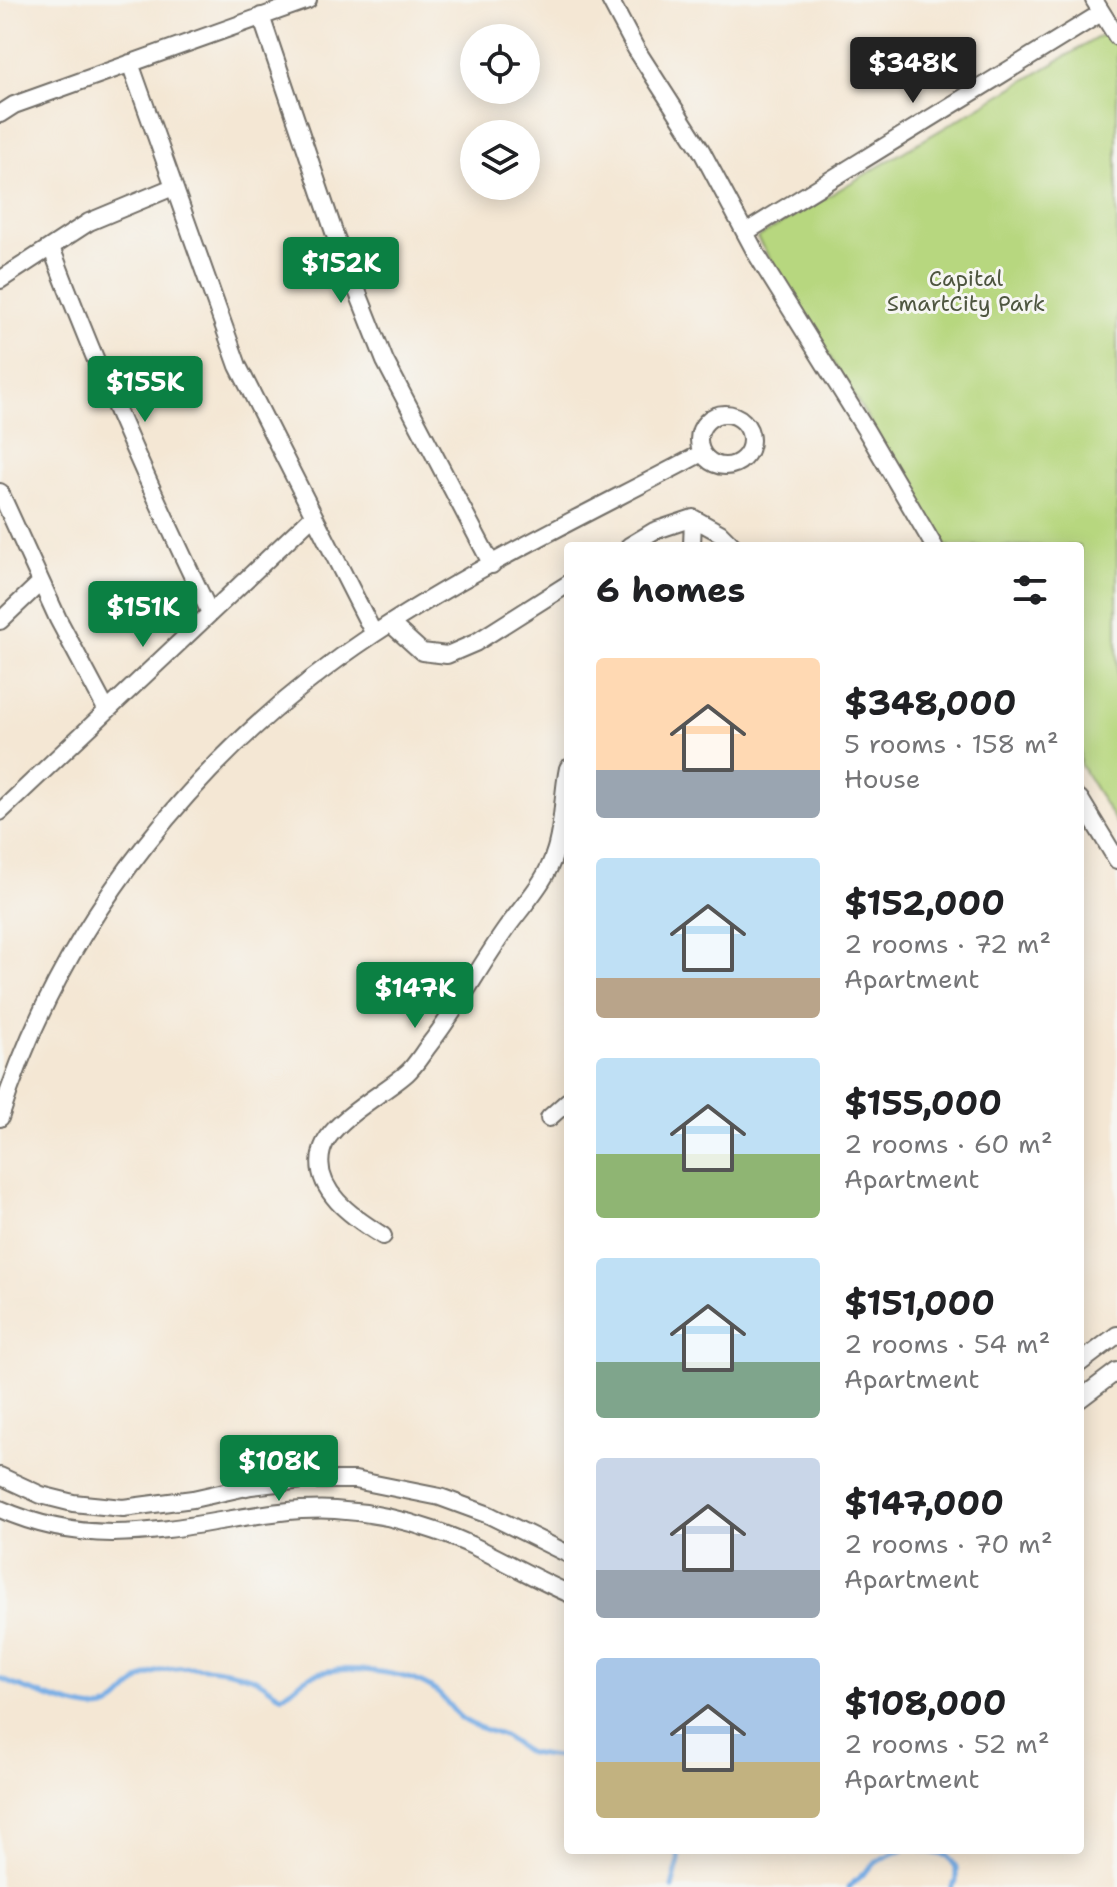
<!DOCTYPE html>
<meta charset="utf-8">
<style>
body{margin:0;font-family:"Shantell Sans",sans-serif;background:#f6f6f6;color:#202124;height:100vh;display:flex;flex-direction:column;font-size:30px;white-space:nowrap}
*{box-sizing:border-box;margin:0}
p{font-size:26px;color:#757577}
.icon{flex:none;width:44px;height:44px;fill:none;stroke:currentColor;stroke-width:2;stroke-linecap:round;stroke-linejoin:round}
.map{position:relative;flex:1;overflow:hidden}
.side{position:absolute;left:564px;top:542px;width:520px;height:1312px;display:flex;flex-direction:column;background:#fff;border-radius:8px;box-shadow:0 4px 20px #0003}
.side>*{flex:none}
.buttons{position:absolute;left:460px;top:24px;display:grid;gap:16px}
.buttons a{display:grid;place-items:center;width:80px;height:80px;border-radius:50%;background:#fff;box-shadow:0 4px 20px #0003;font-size:40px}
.price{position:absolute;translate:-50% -68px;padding:0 18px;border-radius:8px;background:#0b8043;color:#fff;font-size:26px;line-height:52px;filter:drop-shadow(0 2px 4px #0008)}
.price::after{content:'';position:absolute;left:50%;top:48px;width:24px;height:18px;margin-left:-12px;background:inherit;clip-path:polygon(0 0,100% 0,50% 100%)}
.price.on{background:#222;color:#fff}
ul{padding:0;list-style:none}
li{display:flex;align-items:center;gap:24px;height:200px;padding:0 32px}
li span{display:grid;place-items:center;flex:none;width:224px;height:160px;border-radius:8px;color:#555}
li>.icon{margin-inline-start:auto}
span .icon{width:96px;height:96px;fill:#fffc;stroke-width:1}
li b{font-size:34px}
h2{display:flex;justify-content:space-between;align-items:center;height:96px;padding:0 32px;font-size:34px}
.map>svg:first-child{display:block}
</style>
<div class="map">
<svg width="1117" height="1887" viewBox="0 0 1117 1887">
<rect width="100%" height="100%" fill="#f6f6f2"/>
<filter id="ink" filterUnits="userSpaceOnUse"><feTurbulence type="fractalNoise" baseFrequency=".0125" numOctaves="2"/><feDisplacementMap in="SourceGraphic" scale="16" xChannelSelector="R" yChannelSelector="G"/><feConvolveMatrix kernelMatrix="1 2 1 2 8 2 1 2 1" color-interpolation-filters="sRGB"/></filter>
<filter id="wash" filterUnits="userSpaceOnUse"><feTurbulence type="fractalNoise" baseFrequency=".006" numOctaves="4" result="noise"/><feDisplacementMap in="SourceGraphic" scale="32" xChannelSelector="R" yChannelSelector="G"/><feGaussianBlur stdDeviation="1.8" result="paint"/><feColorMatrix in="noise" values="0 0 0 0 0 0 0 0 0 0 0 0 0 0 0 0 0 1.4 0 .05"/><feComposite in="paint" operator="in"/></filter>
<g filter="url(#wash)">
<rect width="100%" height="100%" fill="#f4e7d4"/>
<path fill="#b7d77f" stroke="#718155" stroke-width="2" d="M1107 32 1117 47V824L1080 764V546H946L757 238Z"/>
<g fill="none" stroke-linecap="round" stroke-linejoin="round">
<path stroke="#77ade5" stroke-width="5" d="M0 1679C19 1687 88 1714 105 1708 121 1703 129 1686 143 1678 171 1661 221 1667 251 1677 263 1681 271 1691 282 1696 293 1690 300 1679 312 1675 343 1664 403 1671 431 1688 444 1695 450 1709 461 1718 474 1728 487 1729 501 1735 510 1739 518 1747 527 1752 531 1754 562 1758 568 1757
M922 1850 948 1856 956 1867V1881L952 1887
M672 1887 679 1861 677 1850
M849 1887C867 1870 879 1856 903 1850"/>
</g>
</g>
<g filter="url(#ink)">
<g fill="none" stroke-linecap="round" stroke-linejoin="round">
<g stroke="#716d66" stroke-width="20">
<path id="minor" d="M610 0 636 49 701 150 757 255 867 432 934 546
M1094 0 1117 37
M261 16 335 235 385 361 492 565
M130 63 238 366 374 634
M0 114 14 105 308 0
M746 232 1101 13
M51 247C98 372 152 493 210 613
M0 280 89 222 173 187
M699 440a26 26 0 1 1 52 0a26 26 0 1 1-52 0Z
M0 492 58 619 107 711
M629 546 654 531 693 518 720 533 733 546
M692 546 693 518
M0 621 41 582
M391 624 422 652 447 655 475 643 568 584
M1080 799 1117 860
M0 812 313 516
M0 1118C62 920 202 748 374 634 478 565 593 511 702 453
M549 1118 568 1101
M383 1236C354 1218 311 1190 322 1150 329 1122 385 1093 407 1073 415 1066 422 1054 429 1045 458 1008 479 967 506 929 523 905 547 881 555 852 564 826 562 796 568 768
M1080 1363 1117 1335
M1080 1399 1117 1371
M0 1476 41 1495 73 1503 123 1508 193 1499 251 1486 303 1480H355L440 1497 489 1515 568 1554
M0 1509C79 1544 144 1534 226 1520 262 1514 299 1508 335 1510 368 1512 405 1520 436 1531 481 1546 524 1574 568 1593"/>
</g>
<use href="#minor" stroke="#fff" stroke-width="16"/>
</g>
</g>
<g text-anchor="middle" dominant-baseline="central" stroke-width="6" stroke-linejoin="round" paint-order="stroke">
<g font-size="22" fill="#4e5640" stroke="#f6f6f2">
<text x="966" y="278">Capital<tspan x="966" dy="25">SmartCity Park</tspan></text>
</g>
</g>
</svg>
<div class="buttons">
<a><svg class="icon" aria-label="locate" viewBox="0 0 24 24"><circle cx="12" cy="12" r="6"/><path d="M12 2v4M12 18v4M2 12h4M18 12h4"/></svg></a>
<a><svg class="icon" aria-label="layers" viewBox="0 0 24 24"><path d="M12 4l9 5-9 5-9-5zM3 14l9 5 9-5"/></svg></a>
</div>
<b class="price on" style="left:913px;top:105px">$348K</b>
<b class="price" style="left:341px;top:305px">$152K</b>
<b class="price" style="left:145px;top:424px">$155K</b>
<b class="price" style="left:143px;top:649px">$151K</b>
<b class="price" style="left:415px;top:1030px">$147K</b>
<b class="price" style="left:279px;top:1503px">$108K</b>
<section class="side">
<h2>6 homes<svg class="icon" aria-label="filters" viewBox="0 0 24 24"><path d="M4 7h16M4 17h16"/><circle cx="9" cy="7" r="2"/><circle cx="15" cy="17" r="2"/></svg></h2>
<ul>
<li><span style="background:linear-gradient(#ffd9b3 70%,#9aa5b1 0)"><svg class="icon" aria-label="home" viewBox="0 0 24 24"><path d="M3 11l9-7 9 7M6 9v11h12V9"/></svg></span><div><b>$348,000</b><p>5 rooms · 158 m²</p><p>House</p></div></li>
<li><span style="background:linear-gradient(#bfe0f5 75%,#b9a48a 0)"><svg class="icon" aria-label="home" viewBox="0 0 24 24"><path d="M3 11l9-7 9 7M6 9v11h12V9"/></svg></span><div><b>$152,000</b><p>2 rooms · 72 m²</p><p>Apartment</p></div></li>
<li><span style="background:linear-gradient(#bfe0f5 60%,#8fb573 0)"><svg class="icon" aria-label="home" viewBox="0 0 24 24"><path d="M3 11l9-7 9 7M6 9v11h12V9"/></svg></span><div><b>$155,000</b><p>2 rooms · 60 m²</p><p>Apartment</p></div></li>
<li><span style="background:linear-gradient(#bfe0f5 65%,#7fa58c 0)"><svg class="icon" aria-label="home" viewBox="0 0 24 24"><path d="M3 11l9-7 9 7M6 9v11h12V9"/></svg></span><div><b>$151,000</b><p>2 rooms · 54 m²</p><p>Apartment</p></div></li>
<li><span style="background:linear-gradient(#c9d6e8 70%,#9aa5b1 0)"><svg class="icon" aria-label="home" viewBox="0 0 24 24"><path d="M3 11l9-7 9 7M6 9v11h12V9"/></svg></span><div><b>$147,000</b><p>2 rooms · 70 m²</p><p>Apartment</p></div></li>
<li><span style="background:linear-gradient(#a9c7e8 65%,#c2b280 0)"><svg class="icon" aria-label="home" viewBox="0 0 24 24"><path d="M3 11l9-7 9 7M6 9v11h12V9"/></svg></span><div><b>$108,000</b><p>2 rooms · 52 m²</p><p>Apartment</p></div></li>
</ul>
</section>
</div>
